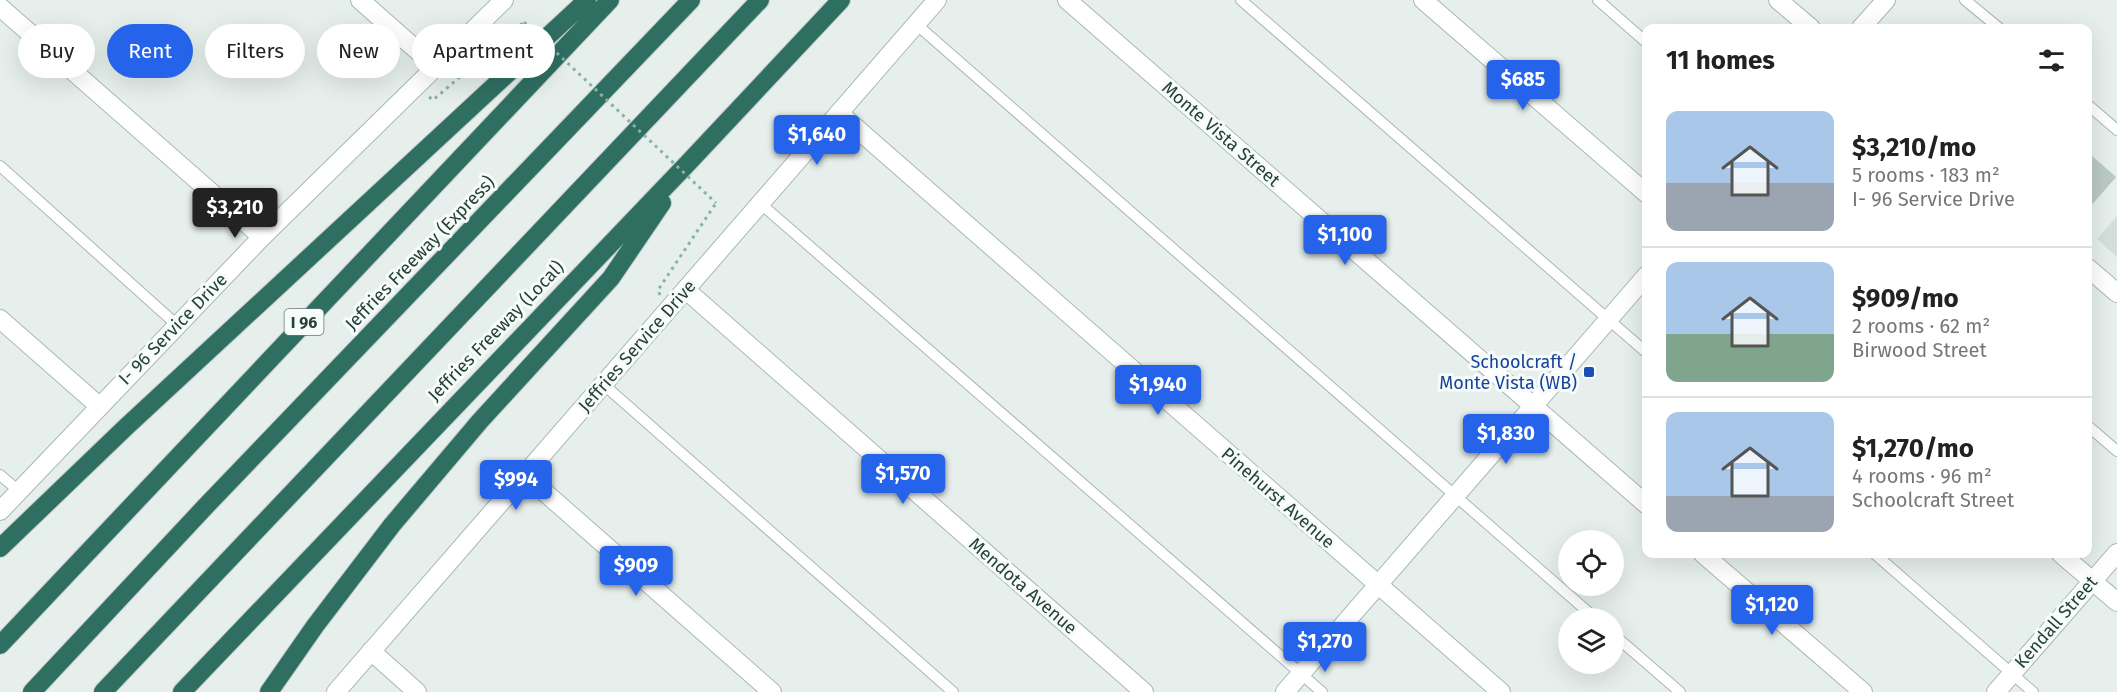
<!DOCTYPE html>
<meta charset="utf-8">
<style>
body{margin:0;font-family:"Fira Sans",sans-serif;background:#f2f2f2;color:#222;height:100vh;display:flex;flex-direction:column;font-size:22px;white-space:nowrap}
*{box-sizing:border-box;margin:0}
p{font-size:20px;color:#767676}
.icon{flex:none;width:33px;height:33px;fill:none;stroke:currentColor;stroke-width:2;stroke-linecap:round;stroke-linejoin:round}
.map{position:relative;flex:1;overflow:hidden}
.details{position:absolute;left:1642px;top:24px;width:450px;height:534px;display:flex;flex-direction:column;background:#fff;border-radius:12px;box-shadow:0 6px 24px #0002}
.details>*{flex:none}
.banner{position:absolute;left:18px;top:24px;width:570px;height:54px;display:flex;gap:12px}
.controls{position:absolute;left:1558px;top:530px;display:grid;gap:12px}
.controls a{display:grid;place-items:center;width:66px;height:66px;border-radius:50%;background:#fff;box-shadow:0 6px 24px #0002;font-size:30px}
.price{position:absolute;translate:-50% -51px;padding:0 14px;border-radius:6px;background:#2563eb;color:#fff;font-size:20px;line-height:39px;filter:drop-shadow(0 2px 3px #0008)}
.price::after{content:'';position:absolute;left:50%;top:36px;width:18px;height:14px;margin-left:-9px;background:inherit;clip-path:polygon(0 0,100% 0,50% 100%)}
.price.selected{background:#222;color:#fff}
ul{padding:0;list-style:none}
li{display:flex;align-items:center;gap:18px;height:150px;padding:0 24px}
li+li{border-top:2px solid #e0e0e0}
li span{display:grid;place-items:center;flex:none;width:168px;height:120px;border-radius:12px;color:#555}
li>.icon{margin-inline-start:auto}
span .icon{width:72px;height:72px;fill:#fffc;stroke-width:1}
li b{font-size:26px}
h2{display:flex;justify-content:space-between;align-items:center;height:72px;padding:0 24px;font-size:26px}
.chip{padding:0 21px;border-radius:27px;background:#fff;box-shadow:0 6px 24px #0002;font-size:21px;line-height:54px}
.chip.selected{background:#2563eb;color:#fff}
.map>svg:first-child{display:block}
</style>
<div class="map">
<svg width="2117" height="692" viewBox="0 0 2117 692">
<rect width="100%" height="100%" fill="#e6efeb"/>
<path fill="#d4dfda" d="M2117 216V257L2097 239Z"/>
<path fill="#bbcac4" stroke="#b8c9c2" stroke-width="1.5" d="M2091 156 2115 177 2088 208V159Z"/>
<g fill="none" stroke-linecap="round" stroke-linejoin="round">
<g stroke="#a8b8b2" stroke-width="12">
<path id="service" d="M1241 0 1647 353
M1598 0 1647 43
M1965 0 1999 28
M916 24 1595 618
M2088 105 2117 130
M0 166 177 325
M761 204 1322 692
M603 384 953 692
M2088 426 2117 451
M0 475 19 491
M1875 554 2033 692
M1614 635 1680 692"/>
</g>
<g stroke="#a8b8b2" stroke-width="20">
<path id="minor" d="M360 0 436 67
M1067 0 1647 505
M1423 0 1647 194
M0 7 262 237
M839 113 1501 692
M686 290 1144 692
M0 319 99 406
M524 474 772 692
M1703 554 1863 692
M2061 554 2117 602
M371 651 417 692
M1996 692 2117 553"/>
</g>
<g stroke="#a8b8b2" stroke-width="20">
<path id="tertiary" d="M1778 0 1811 28
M1861 28 1886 0
M2088 268 2117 293
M0 511 262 237 504 0
M336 692 937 0
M1285 692 1647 275"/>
</g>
<g stroke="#c2cac8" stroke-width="20">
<path id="motorway" d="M0 548 126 427 587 0
M0 645 610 0
M32 692 204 508 691 0
M103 692 760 0
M182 692 689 162 841 0
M269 692 315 626 392 525 480 421 611 278 662 203"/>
</g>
<path stroke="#86b3a5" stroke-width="3" stroke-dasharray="3 4.5" stroke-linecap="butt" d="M429 97 433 100 524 22
M660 295 658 290 716 203"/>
<use href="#service" stroke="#fff" stroke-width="10"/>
<use href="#minor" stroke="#fff" stroke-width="18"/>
<use href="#tertiary" stroke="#fff" stroke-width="18"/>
<use href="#motorway" stroke="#2f6f62" stroke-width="18"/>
<path stroke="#86b3a5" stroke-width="3" stroke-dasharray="3 4.5" stroke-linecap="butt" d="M524 22 716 203"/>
</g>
<rect fill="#1a4fb4" stroke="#f7fbf9" stroke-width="2" x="1583" y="366" width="12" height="12" rx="3"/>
<g text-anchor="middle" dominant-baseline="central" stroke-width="6" stroke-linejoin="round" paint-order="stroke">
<rect fill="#f7fbf9" stroke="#637a73" stroke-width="1.5" x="284.5" y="309" width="39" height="26" rx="4.5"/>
<g font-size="16" font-weight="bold" fill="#24423a">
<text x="304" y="322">I 96</text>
</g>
<g font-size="18" fill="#24423a" stroke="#f7fbf9">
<text transform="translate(1221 134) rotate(41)">Monte Vista Street</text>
<text transform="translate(420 253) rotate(-46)">Jeffries Freeway (Express)</text>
<text transform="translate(173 329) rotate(-46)">I- 96 Service Drive</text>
<text transform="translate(496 331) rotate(-46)">Jeffries Freeway (Local)</text>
<text transform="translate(637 346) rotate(-49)">Jeffries Service Drive</text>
<text transform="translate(1278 498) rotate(41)">Pinehurst Avenue</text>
<text transform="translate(1023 586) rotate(41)">Mendota Avenue</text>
<text transform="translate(2056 622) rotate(-49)">Kendall Street</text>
</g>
<g font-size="18" fill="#164399" stroke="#f7fbf9" text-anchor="end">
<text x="1577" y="362">Schoolcraft /<tspan x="1577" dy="21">Monte Vista (WB)</tspan></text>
</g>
</g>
</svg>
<div class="controls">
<a><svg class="icon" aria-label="locate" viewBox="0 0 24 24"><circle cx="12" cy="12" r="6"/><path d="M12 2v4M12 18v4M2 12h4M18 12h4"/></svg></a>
<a><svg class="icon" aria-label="layers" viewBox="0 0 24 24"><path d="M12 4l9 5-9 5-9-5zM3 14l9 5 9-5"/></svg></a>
</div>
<b class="price" style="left:1523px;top:111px">$685</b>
<b class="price" style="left:817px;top:166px">$1,640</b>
<b class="price selected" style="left:235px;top:239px">$3,210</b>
<b class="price" style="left:1345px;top:266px">$1,100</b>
<b class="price" style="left:1158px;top:416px">$1,940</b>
<b class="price" style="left:1506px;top:465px">$1,830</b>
<b class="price" style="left:903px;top:505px">$1,570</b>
<b class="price" style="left:516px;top:511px">$994</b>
<b class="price" style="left:636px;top:597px">$909</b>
<b class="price" style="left:1772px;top:636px">$1,120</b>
<b class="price" style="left:1325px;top:673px">$1,270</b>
<div class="banner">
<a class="chip">Buy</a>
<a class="chip selected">Rent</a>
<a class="chip">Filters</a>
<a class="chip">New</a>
<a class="chip">Apartment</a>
</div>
<section class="details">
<h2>11 homes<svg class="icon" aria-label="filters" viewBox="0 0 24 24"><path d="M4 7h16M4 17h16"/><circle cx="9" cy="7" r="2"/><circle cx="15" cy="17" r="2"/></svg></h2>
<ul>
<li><span style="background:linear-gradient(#a9c7e8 60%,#9aa5b1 0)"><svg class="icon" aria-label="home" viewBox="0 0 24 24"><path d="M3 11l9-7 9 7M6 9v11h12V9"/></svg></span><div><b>$3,210/mo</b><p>5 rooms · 183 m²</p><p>I- 96 Service Drive</p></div></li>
<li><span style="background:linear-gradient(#a9c7e8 60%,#7fa58c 0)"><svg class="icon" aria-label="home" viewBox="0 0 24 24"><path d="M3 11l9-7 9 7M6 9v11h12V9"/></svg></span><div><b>$909/mo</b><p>2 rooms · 62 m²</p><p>Birwood Street</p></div></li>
<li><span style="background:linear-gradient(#a9c7e8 70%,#9aa5b1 0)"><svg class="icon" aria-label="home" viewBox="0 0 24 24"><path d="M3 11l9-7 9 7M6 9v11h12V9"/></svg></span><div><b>$1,270/mo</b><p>4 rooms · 96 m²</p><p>Schoolcraft Street</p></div></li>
</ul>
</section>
</div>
